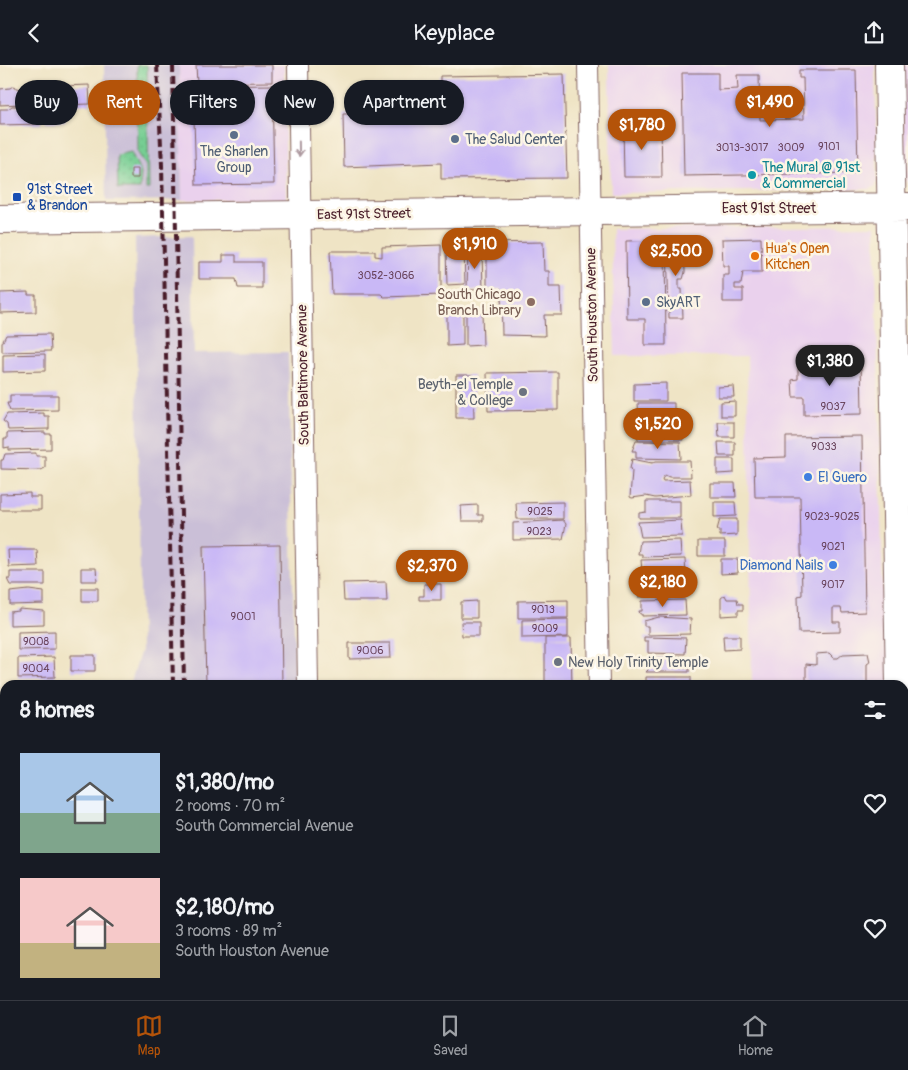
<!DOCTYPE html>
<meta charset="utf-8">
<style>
body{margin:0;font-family:Pangolin,sans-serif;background:#242831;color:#f1f3f6;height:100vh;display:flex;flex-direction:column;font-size:19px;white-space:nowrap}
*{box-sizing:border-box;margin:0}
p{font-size:16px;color:#9ea1a6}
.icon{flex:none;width:28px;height:28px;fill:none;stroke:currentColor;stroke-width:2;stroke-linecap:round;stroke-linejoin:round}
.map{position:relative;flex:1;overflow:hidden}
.details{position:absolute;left:0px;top:615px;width:909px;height:320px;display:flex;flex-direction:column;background:#171b24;border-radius:15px 15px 0 0;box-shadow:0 1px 4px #0004}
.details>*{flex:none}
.hud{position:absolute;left:15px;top:15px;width:500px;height:45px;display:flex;gap:10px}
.price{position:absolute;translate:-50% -42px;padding:0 11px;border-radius:18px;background:#b45309;color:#fff;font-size:16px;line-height:32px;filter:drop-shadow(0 1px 2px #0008)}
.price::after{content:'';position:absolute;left:50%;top:30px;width:15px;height:11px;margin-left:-8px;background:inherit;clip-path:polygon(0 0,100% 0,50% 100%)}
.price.on{background:#222;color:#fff}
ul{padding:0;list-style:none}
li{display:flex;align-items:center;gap:15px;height:125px;padding:0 20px}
li span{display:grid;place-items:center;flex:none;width:140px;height:100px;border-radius:0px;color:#555}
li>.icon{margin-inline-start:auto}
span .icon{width:60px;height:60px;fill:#fffc;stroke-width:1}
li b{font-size:21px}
h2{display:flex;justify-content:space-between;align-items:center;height:60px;padding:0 20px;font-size:21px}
.tag{padding:0 18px;border-radius:22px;background:#171b24;box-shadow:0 1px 4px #0004;font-size:18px;line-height:45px}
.tag.on{background:#b45309;color:#fff}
header{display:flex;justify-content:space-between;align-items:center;height:65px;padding:0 20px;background:#171b24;font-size:22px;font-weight:600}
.tabs{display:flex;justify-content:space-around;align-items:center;height:70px;border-top:1px solid #363941;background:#171b24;font-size:14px;color:#9ea1a6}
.tabs a{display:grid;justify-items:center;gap:2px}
.tabs .on{color:#b45309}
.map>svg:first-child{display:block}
</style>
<header><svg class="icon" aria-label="back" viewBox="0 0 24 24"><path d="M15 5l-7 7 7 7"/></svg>Keyplace<svg class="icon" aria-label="share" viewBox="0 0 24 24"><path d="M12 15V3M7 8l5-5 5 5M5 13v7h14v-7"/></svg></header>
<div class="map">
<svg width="908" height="935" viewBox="0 0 908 935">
<defs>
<pattern id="green-dots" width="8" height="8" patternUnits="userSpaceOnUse" patternTransform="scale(1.25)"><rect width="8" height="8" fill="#76ce93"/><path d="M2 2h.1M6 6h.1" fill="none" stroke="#68b07f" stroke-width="1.8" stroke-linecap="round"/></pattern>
<pattern id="forest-firs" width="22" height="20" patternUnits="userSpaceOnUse" patternTransform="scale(1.25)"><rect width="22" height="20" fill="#60b17d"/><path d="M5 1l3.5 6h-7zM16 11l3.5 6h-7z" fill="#518f67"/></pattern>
</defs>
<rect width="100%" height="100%" fill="#fcf5e5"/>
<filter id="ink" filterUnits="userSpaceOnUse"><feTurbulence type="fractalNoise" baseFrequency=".02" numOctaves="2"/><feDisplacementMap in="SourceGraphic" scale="10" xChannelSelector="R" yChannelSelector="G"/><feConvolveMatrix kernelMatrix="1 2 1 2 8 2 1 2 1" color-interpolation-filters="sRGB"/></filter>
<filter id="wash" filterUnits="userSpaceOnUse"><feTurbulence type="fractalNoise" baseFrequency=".0096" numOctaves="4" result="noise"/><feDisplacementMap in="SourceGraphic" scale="20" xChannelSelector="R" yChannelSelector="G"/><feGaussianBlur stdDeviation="1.12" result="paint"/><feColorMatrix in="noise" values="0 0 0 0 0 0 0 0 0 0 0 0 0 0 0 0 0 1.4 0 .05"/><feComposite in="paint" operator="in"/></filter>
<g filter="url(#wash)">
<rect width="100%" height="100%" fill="#efe4c5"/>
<path fill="#ead1ed" d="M179 0H284L286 134 182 135Z
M609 0H875L877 116 875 122 870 124 611 128Z
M902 0H908V120L905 114Z
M875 161 883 536 889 545 890 620H752L747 291H615L612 164Z
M758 930H889V935H758Z"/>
<path fill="#cabfd7" d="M104 0H179L182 135 106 136Z
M192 171 194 288 288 287 295 620H130L141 585 135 173Z
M106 930H197V935H106Z"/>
<path fill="url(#green-dots)" stroke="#60765f" d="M137 0H147L149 124H146V101L138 88Z
M131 87 141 108 140 124H118L117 90Z"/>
<path fill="url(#forest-firs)" stroke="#556854" d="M106 930H163V935H106Z"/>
<g id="blocks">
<path fill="#c9b8f6" d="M196 0H272V17L197 18Z
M799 5H856L858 108 684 111 682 8H718V25L738 24 737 10H759L760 55 804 54 803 13H799Z
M564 9 567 113 441 114V98L344 102 343 49 433 48 435 31H440V11Z
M89 20 90 39 61 40V21Z
M272 20 274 119 196 120 193 21Z
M13 21 20 24H42V38L0 40V24L10 23Z
M12 41 42 42V59L0 60V44H8Z
M47 44H64L65 57H47Z
M623 60H661L662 112H624Z
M131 104H138V113H131Z
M761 173 762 207H743L741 219H735V224H743V237H723V210H729V201H723L722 174Z
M665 175 666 280H645V254H627L626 176Z
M667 176H684L685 207 683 214H679V224H682L683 253H669Z
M543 177 544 206H549V222H561L562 250H544L545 271 502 270 501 224H487V178Z
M441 180V230L384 232 381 229H332L330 186H375V191L382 192V182Z
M468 182 482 185 483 225H467Z
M464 183 465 219 447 220 446 184Z
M223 190H236V197H262V223H238L236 214H199V197H223Z
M28 227V230H36V247L0 248V228Z
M447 246H463V280L447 281Z
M466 247H482L483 280 466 281Z
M50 269 51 286 2 287V278L6 270Z
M45 289V306L3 307V290Z
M859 294 861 295 862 349 804 350V332H793L792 315 798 314V295Z
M558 307V345L488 346 487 308Z
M456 310H473L474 353H456Z
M666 318V336H634V319Z
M733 321 734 332H718V322Z
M10 330H58V345L10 346 7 338H10Z
M735 336V351H721V337Z
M638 338H674V346H670V353H664V355H639Z
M44 348V351H49V364L8 365 7 359 3 356 7 349Z
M718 357H734V372H719Z
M639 358H682L683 375H638L637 359Z
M45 367V369H51V384L9 385V382L4 383V374H7V368Z
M862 371 865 547 842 548 841 543H833V557H840V567L799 568 798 531 802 530 800 432H755L754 393 786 392V372Z
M636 376 680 377 681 394 636 393V386H632Z
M718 377H735V391H719Z
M36 388V391H45V403L41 405 1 404V395H3L5 389Z
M632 394 652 398 656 396H690L691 412H669L665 410 662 414 663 416 690 415 691 430 655 433 646 431 632 433 630 432 632 406 630 404Z
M717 394H734V408L717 409Z
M710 418H735L736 432H710Z
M30 428V432H41V445H0V429Z
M646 436H680V453H639V448L646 447Z
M563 437V454H517L516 438Z
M714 437H735L736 451 714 452Z
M478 440V450H483V456H462L461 441Z
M720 454H737V470L720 471V465H717Z
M563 455 566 459 563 474 513 475V458Z
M681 455 682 471 641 472 638 457Z
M680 475 681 491 642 492V489H638L640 476Z
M698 476H725V491H698Z
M280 480 282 620H206L203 481Z
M8 485H37L38 501 9 502Z
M685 494 686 511 639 510V506H642L641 495Z
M721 494H738V508L721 509Z
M81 503H96L97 516H81Z
M10 507H45V520H10L7 514H10Z
M680 514V531L639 532 641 516Z
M386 517 387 536H344L343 518Z
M424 519H441V535H419V531H424Z
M82 523H98V536H82Z
M29 525 44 527V539L10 540V527Z
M725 530 727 534H737L738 539H743V545H738V550L721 551V533Z
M568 535V553H518V536Z
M685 535 686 550 642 551V549H640L639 546H642V536Z
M477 536V553H461V537Z
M19 544 44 546V559L10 560V547L19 546Z
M659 552 691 554 690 569 648 570V561H644V556Z
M568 554V572L522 573V555Z
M461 557H479V571H462Z
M55 566V584L18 585V567Z
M723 571H740V584L724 585Z
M644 572 686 573 685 589 648 588V576H644Z
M545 573H571L572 620H545Z
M349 578H390L391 593 349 594Z
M829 588 834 593H838L843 589 868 588 870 597 867 599V620H806V599L816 600V589Z
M71 590H95V606H71Z
M54 592 55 612 18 613V593Z
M684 592V597H691V600H682V603H689V607H646L648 605 647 593Z
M646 612H691V620H646Z
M38 930H45L59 935H36Z
M430 930H449L450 935H431Z
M509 930H574V935H509Z
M644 930H692V935H647Z
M819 930H873V933H819Z"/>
</g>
</g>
<g filter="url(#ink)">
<use href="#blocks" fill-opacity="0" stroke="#846461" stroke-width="1"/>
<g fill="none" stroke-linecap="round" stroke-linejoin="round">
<g stroke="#846461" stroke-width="22">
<path id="street" d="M298 0 308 620
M588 0 599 620
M904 662H908
M0 677H5
M315 930V935
M605 930V935"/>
</g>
<g stroke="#846461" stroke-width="30">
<path id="secondary" d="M889 0 900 620
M0 154 908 142
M904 821 906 935"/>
</g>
<use href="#street" stroke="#fff" stroke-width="20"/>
<use href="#secondary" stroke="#fff" stroke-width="28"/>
<path stroke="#4a1f2b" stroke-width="4" stroke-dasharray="8 4" stroke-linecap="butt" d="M157 0 162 100 173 620
M173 0 184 620
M180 930V935
M190 930V935"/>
</g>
<defs><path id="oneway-shaft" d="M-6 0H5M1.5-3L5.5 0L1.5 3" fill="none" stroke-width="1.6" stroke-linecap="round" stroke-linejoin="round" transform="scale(1.25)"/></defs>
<use stroke="#ae9aa0" href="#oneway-shaft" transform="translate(299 84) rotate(89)"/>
</g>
<g fill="#5c6f8a" stroke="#fcf5e5" stroke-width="2">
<circle cx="234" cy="70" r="5"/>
<circle cx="455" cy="74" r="5"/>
<circle cx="646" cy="237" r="5"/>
</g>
<circle fill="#0f9aa8" stroke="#fcf5e5" stroke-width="2" cx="752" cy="110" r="5"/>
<rect fill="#1a4fb4" stroke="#fcf5e5" stroke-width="2" x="12" y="127" width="10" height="10" rx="2.5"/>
<circle fill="#e8710a" stroke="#fcf5e5" stroke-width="2" cx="755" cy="191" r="5"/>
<circle fill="#8d6e63" stroke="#fcf5e5" stroke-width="2" cx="531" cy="237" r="5"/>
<g fill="#6b7280" stroke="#fcf5e5" stroke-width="2">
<circle cx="523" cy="327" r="5"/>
<circle cx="558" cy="597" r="5"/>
</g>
<g fill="#3f7fe0" stroke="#fcf5e5" stroke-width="2">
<circle cx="808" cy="412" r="5"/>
<circle cx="833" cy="500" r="5"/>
</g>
<g text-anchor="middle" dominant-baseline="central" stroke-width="5" stroke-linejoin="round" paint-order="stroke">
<g font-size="11" fill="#6a455e">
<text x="829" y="81">9101</text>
<text x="742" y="82">3013-3017</text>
<text x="791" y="82">3009</text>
<text x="386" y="210">3052-3066</text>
<text x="833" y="341">9037</text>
<text x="824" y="381">9033</text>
<text x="540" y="446">9025</text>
<text x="832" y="451">9023-9025</text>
<text x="539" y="466">9023</text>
<text x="833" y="481">9021</text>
<text x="833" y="519">9017</text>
<text x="543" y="544">9013</text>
<text x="243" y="551">9001</text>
<text x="545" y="563">9009</text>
<text x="36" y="576">9008</text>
<text x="370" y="585">9006</text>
<text x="36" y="603">9004</text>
</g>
<g font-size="14" fill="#4e5e75" stroke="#fcf5e5" text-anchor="start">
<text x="465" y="74">The Salud Center</text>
<text x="234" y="86" text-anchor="middle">The Sharlen<tspan x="234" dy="16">Group</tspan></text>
<text x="656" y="237">SkyART</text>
</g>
<g font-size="14" fill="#0d838f" stroke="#fcf5e5" text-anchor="start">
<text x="762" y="102">The Mural @ 91st<tspan x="762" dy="16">&amp; Commercial</tspan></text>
</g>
<g font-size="14" fill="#164399" stroke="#fcf5e5" text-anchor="start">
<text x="27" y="124">91st Street<tspan x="27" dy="16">&amp; Brandon</tspan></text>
</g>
<g font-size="14" fill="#4a1f2b" stroke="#fcf5e5">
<text x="769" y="143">East 91st Street</text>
<text transform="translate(364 149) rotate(-1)">East 91st Street</text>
<text transform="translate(592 250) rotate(-91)">South Houston Avenue</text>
<text transform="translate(303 310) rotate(-91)">South Baltimore Avenue</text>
</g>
<g font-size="14" fill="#c56008" stroke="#fcf5e5" text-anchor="start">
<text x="765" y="183">Hua's Open<tspan x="765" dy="16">Kitchen</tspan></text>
</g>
<g font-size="14" fill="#785e54" stroke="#fcf5e5" text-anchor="end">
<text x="521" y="229">South Chicago<tspan x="521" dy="16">Branch Library</tspan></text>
</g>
<g font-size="14" fill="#5b616d" stroke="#fcf5e5" text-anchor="end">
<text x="513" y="319">Beyth-el Temple<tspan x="513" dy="16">&amp; College</tspan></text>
<text x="568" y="597" text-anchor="start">New Holy Trinity Temple</text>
</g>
<g font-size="14" fill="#366cbe" stroke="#fcf5e5" text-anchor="start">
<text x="818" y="412">El Guero</text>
<text x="823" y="500" text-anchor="end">Diamond Nails</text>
</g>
</g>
</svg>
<b class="price" style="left:770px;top:63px">$1,490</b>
<b class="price" style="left:642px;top:86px">$1,780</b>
<b class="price" style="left:475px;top:205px">$1,910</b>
<b class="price" style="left:676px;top:212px">$2,500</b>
<b class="price on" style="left:830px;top:322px">$1,380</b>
<b class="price" style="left:658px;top:385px">$1,520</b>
<b class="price" style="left:432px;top:527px">$2,370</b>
<b class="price" style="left:663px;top:543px">$2,180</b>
<div class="hud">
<a class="tag">Buy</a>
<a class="tag on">Rent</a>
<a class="tag">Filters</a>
<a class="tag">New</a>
<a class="tag">Apartment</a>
</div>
<section class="details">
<h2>8 homes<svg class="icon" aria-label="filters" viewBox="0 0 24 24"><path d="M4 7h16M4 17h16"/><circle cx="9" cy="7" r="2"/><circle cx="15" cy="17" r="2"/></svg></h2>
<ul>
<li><span style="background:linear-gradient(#a9c7e8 60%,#7fa58c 0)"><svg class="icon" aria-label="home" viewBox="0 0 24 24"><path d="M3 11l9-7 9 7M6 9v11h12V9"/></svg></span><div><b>$1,380/mo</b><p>2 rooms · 70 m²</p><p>South Commercial Avenue</p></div><svg class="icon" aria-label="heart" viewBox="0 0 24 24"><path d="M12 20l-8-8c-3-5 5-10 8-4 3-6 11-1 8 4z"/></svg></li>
<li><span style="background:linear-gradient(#f6c9c9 65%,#c2b280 0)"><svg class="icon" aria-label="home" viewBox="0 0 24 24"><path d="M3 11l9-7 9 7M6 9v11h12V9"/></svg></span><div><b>$2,180/mo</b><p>3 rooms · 89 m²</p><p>South Houston Avenue</p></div><svg class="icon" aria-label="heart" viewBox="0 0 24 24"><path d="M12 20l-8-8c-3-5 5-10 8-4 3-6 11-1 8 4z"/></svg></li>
</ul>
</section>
</div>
<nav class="tabs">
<a class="on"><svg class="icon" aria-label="map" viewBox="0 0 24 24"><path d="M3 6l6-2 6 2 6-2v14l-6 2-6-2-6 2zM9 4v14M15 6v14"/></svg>Map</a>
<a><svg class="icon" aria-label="saved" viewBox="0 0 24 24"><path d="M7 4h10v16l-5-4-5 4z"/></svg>Saved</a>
<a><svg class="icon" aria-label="home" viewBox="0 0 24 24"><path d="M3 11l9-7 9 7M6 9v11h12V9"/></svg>Home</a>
</nav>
